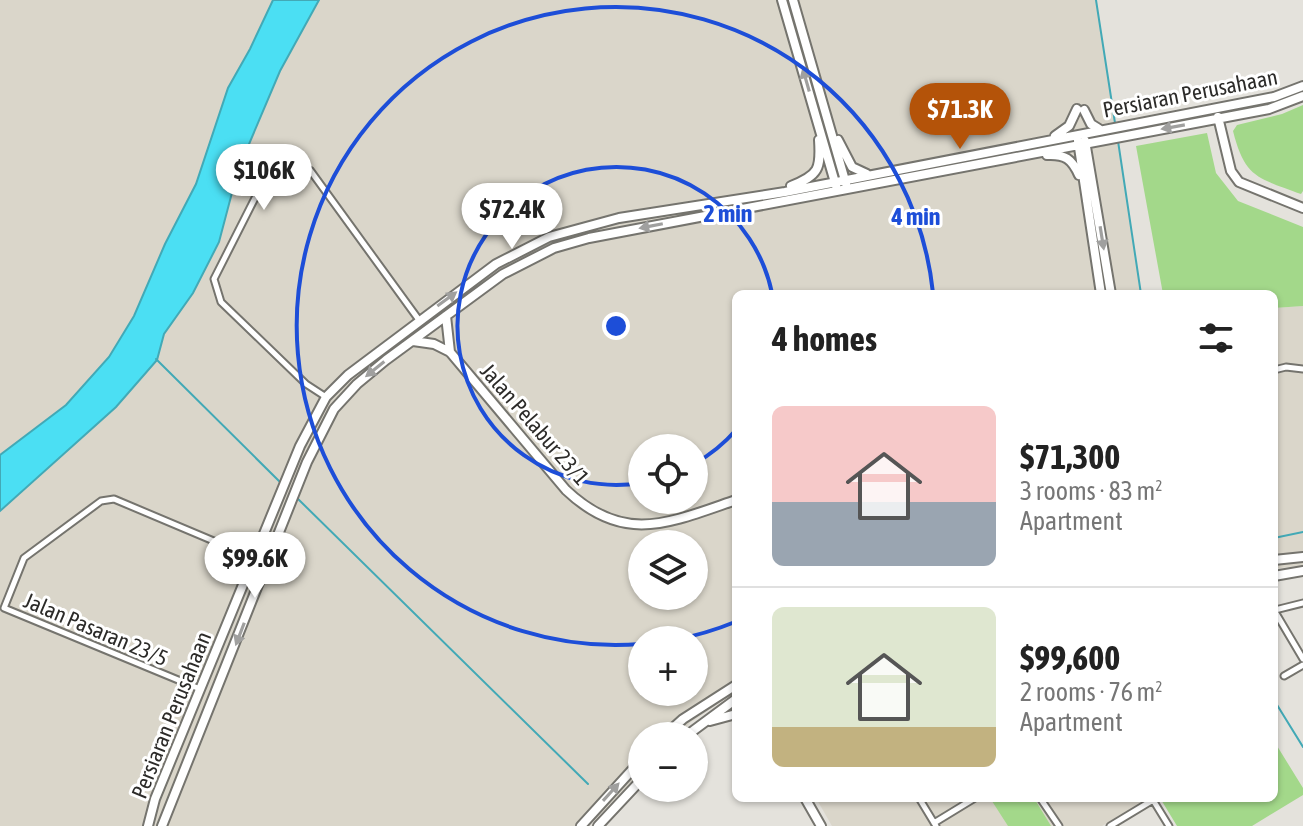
<!DOCTYPE html>
<meta charset="utf-8">
<style>
body{margin:0;font-family:"Asap Condensed",sans-serif;background:#f6f6f6;color:#222;height:100vh;display:flex;flex-direction:column;font-size:30px;white-space:nowrap}
*{box-sizing:border-box;margin:0}
p{font-size:26px;color:#767676}
.icon{flex:none;width:44px;height:44px;fill:none;stroke:currentColor;stroke-width:2;stroke-linecap:round;stroke-linejoin:round}
.map{position:relative;flex:1;overflow:hidden}
.sheet{position:absolute;left:732px;top:290px;width:546px;height:512px;display:flex;flex-direction:column;background:#fff;border-radius:12px;box-shadow:0 2px 6px #0004}
.sheet>*{flex:none}
.tools{position:absolute;left:628px;top:434px;display:grid;gap:16px}
.tools a{display:grid;place-items:center;width:80px;height:80px;border-radius:50%;background:#fff;box-shadow:0 2px 6px #0004;font-size:40px}
.price{position:absolute;translate:-50% -68px;padding:0 18px;border-radius:28px;background:#fff;color:#222;font-size:26px;line-height:52px;filter:drop-shadow(0 2px 4px #0008)}
.price::after{content:'';position:absolute;left:50%;top:48px;width:24px;height:18px;margin-left:-12px;background:inherit;clip-path:polygon(0 0,100% 0,50% 100%)}
.price.selected{background:#b45309;color:#fff}
ul{padding:0;list-style:none}
li{display:flex;align-items:center;gap:24px;height:200px;padding:0 40px}
li+li{border-top:2px solid #e0e0e0}
li span{display:grid;place-items:center;flex:none;width:224px;height:160px;border-radius:12px;color:#555}
li>.icon{margin-inline-start:auto}
span .icon{width:96px;height:96px;fill:#fffc;stroke-width:1}
li b{font-size:34px}
h2{display:flex;justify-content:space-between;align-items:center;height:96px;padding:0 40px;font-size:34px}
.map>svg:first-child{display:block}
</style>
<div class="map">
<svg width="1303" height="826" viewBox="0 0 1303 826">
<rect width="100%" height="100%" fill="#e4e2dc"/>
<path fill="#dad6ca" fill-rule="evenodd" d="M0 0H273L250 49 228 88 196 184 165 244 134 316 109 357 66 405 0 455Z
M319 0H1096L1141 294H736V692L691 722 677 736H642V771L589 826H0V511L116 407 156 360 164 334 193 293 219 242 238 170 280 71ZM642 448H694V500H642ZM642 544H694V596H642ZM642 640H694V692H642Z
M1303 306V565L1274 569V308Z
M816 798H1143L1145 800 1102 826H832Z"/>
<path fill="#a3d88a" d="M1303 105V191L1301 194C1259 178 1245 179 1233 131L1237 125 1282 114Z
M1207 133 1216 173 1238 201 1303 227V306L1274 308V294H1163L1136 146Z
M1274 741 1303 788V795L1252 826H1177L1160 798H1274Z
M990 798H1034L1051 826H1008Z"/>
<path fill="#4bdff3" stroke="#42a9b6" stroke-width="2" d="M273 0H319L280 71 238 170 219 242 193 293 164 334 157 360 116 407 0 511V455L66 405 109 357 134 316 165 244 196 184 228 88 250 49Z"/>
<g fill="none" stroke-linecap="round" stroke-linejoin="round">
<path stroke="#42a9b6" stroke-width="2" d="M1096 0 1115 123
M1118 141 1141 294
M156 359 282 484
M295 496 588 784
M1274 538 1303 532
M1274 700 1303 747"/>
<g stroke="#75746e" stroke-width="9">
<path id="street" d="M1274 370 1286 367 1303 369
M326 397 306 384 221 302 214 279 255 198 292 171 302 168 310 170 419 320
M1274 610 1303 659
M1275 610 1303 603
M1284 676 1303 665
M200 689 4 608 24 558 101 501 114 499 254 558
M919 798 936 826
M1040 798 1059 826
M1153 800 1169 826
M934 823 975 798
M1110 826 1153 800"/>
</g>
<g stroke="#75746e" stroke-width="12">
<path id="secondary" d="M782 0 836 186
M793 0 846 184
M1084 110 1091 124 1099 129
M1218 117 1231 171 1239 182 1303 208
M1055 136 1069 126 1077 109
M838 140 852 167 867 174
M1078 141 1101 294
M1085 141 1111 294
M1047 155C1065 154 1072 159 1079 175
M791 186C819 175 821 169 819 140
M446 316 450 352
M413 341 434 344 450 352 566 490C624 545 669 523 736 500
M805 798 821 826
M148 826 155 799 300 446 326 397 348 375 496 264 549 237 619 218 785 192 1274 97 1303 86
M162 826 307 462 334 409 357 384 386 360 503 274 554 248 589 238 1269 109 1303 96"/>
</g>
<g stroke="#75746e" stroke-width="12">
<path id="primary" d="M1274 560 1303 557
M1274 576 1303 571
M710 721 736 714
M664 736 683 719 736 685
M686 736 736 699
M581 826 642 759
M598 826 642 779"/>
</g>
<use href="#street" stroke="#fff" stroke-width="5"/>
<use href="#secondary" stroke="#fff" stroke-width="8"/>
<use href="#primary" stroke="#fff" stroke-width="8"/>
</g>
<defs><path id="oneway-solid" d="M-6-.8H1V-3.2L6.5 0L1 3.2V.8H-6Z" transform="scale(2)"/></defs>
<g fill="#a0a09f">
<use href="#oneway-solid" transform="translate(806 80) rotate(-106)"/>
<use href="#oneway-solid" transform="translate(1173 127) rotate(170)"/>
<use href="#oneway-solid" transform="translate(651 226) rotate(169)"/>
<use href="#oneway-solid" transform="translate(1102 238) rotate(81)"/>
<use href="#oneway-solid" transform="translate(447 299) rotate(-36)"/>
<use href="#oneway-solid" transform="translate(375 369) rotate(141)"/>
<use href="#oneway-solid" transform="translate(240 634) rotate(111)"/>
<use href="#oneway-solid" transform="translate(611 792) rotate(-48)"/>
</g>
<g fill="none" stroke="#1d4ed8" stroke-width="4">
<path d="M736 430A159 159 0 0 1 694 464M641 483A159 159 0 1 1 772 293"/>
<path d="M735 622A319 319 0 0 1 674 640M641 644A319 319 0 1 1 933 293"/>
</g>
<g text-anchor="middle" dominant-baseline="central" stroke-width="6" stroke-linejoin="round" paint-order="stroke">
<g font-size="22" fill="#2c2b29" stroke="#fff">
<text transform="translate(1190 93) rotate(-11)">Persiaran Perusahaan</text>
<text transform="translate(535 424) rotate(49)">Jalan Pelabur 23/1</text>
<text transform="translate(96 629) rotate(23)">Jalan Pasaran 23/5</text>
<text transform="translate(171 715) rotate(-68)">Persiaran Perusahaan</text>
</g>
</g>
<circle cx="616" cy="326" r="12" fill="#1d4ed8" stroke="#fff" stroke-width="4"/>
<g font-size="24" text-anchor="middle" font-weight="bold" fill="#1d4ed8" stroke="#fff" stroke-width="6" stroke-linejoin="round" paint-order="stroke">
<text x="728" y="222">2 min</text>
<text x="916" y="225">4 min</text>
</g>
</svg>
<div class="tools">
<a><svg class="icon" aria-label="locate" viewBox="0 0 24 24"><circle cx="12" cy="12" r="6"/><path d="M12 2v4M12 18v4M2 12h4M18 12h4"/></svg></a>
<a><svg class="icon" aria-label="layers" viewBox="0 0 24 24"><path d="M12 4l9 5-9 5-9-5zM3 14l9 5 9-5"/></svg></a>
<a>+</a>
<a>−</a>
</div>
<b class="price selected" style="left:960px;top:151px">$71.3K</b>
<b class="price" style="left:264px;top:212px">$106K</b>
<b class="price" style="left:512px;top:251px">$72.4K</b>
<b class="price" style="left:255px;top:600px">$99.6K</b>
<section class="sheet">
<h2>4 homes<svg class="icon" aria-label="filters" viewBox="0 0 24 24"><path d="M4 7h16M4 17h16"/><circle cx="9" cy="7" r="2"/><circle cx="15" cy="17" r="2"/></svg></h2>
<ul>
<li><span style="background:linear-gradient(#f6c9c9 60%,#9aa5b1 0)"><svg class="icon" aria-label="home" viewBox="0 0 24 24"><path d="M3 11l9-7 9 7M6 9v11h12V9"/></svg></span><div><b>$71,300</b><p>3 rooms · 83 m²</p><p>Apartment</p></div></li>
<li><span style="background:linear-gradient(#dfe7d0 75%,#c2b280 0)"><svg class="icon" aria-label="home" viewBox="0 0 24 24"><path d="M3 11l9-7 9 7M6 9v11h12V9"/></svg></span><div><b>$99,600</b><p>2 rooms · 76 m²</p><p>Apartment</p></div></li>
</ul>
</section>
</div>
